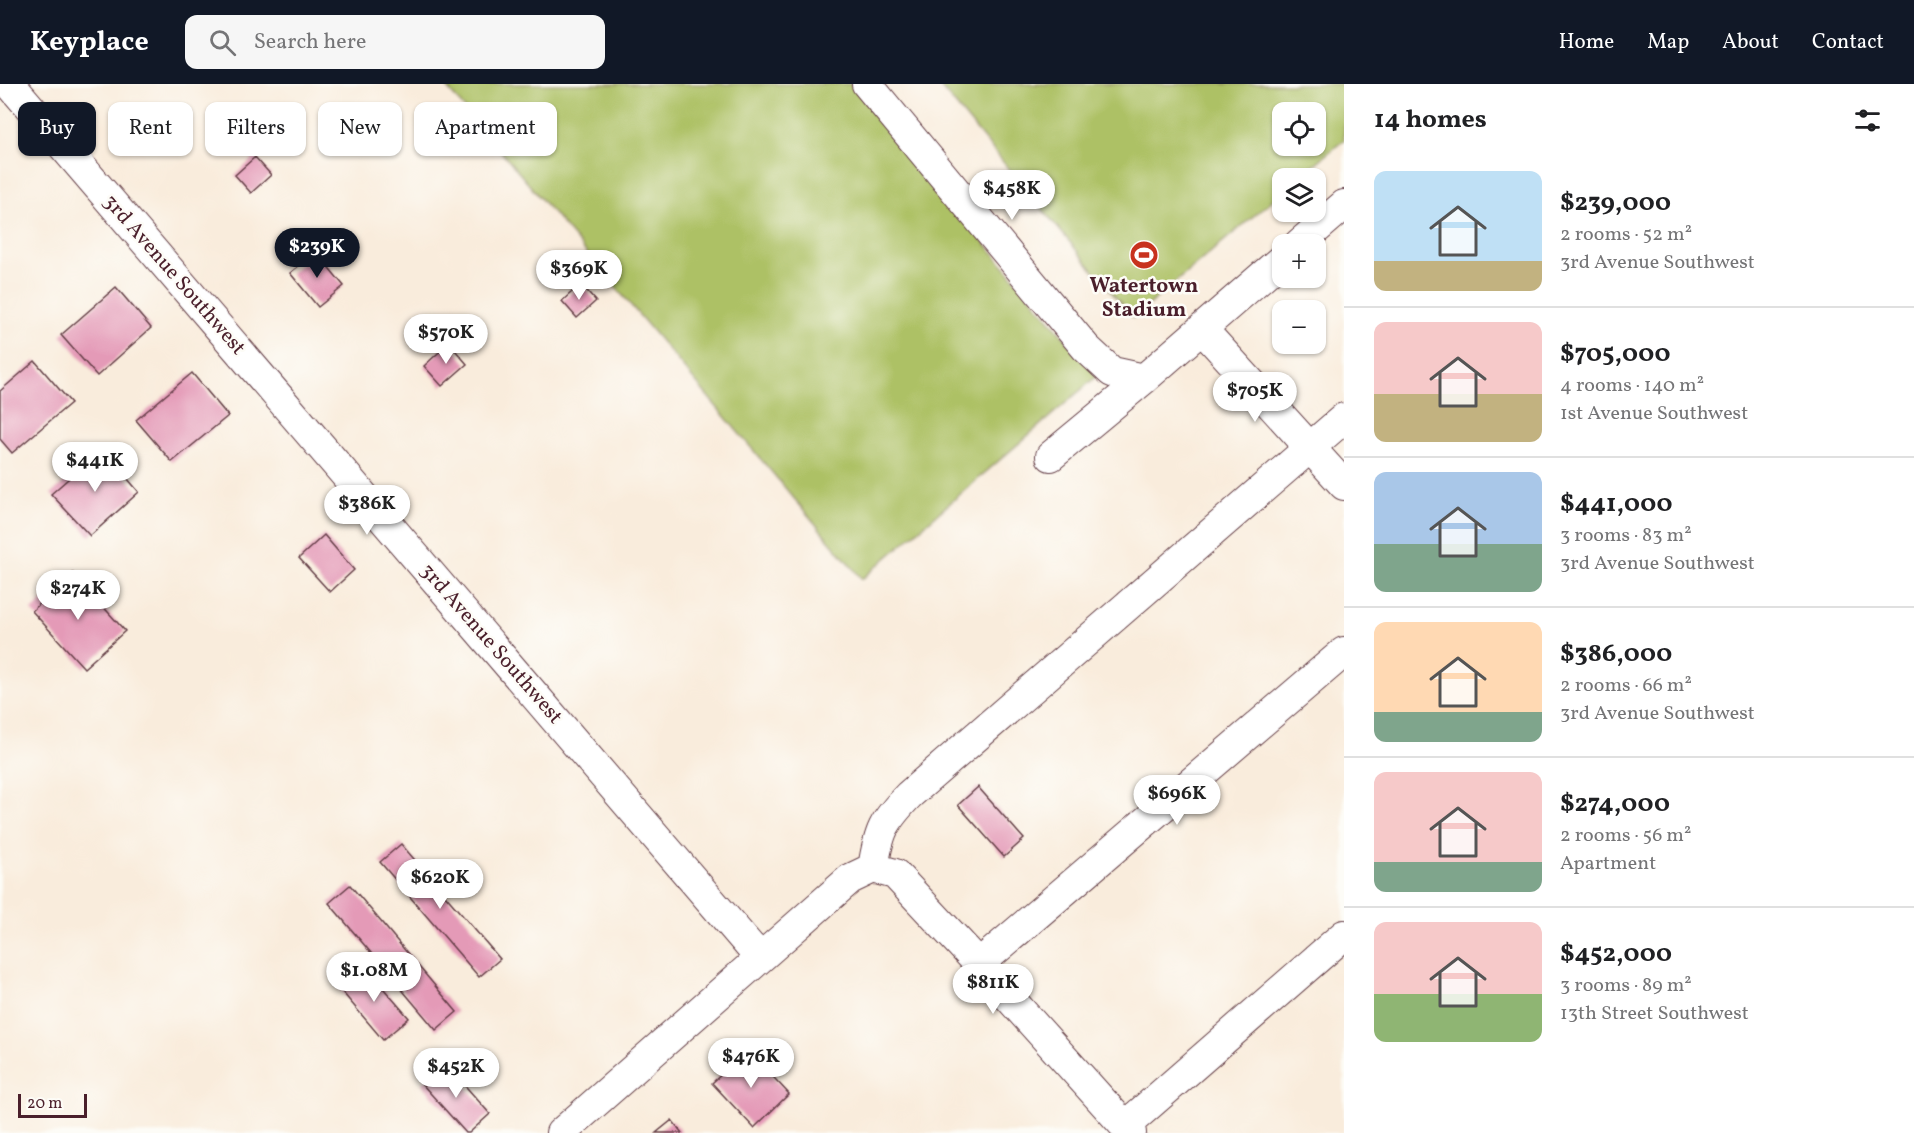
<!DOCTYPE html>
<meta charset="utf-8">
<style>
body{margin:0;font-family:Vollkorn,serif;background:#f6f6f6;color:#202124;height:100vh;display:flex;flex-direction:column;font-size:22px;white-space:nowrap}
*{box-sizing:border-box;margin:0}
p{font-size:20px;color:#757577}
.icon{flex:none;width:33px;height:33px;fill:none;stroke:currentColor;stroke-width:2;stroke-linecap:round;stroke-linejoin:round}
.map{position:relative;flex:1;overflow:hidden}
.panel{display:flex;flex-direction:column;background:#fff;width:570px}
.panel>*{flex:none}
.guide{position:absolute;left:18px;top:18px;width:570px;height:54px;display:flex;gap:12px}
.fabs{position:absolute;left:1272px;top:18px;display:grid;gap:12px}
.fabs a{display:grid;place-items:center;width:54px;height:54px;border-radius:12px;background:#fff;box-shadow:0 2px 4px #0004;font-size:30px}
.scale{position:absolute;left:18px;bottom:15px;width:69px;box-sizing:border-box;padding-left:6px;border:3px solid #4a1f2b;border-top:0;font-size:16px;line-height:21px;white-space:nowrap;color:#4a1f2b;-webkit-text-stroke:4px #fdfcf7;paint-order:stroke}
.price{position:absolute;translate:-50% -51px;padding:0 14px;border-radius:21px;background:#fff;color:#222;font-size:20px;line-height:39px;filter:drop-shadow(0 2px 3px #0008)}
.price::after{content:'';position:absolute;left:50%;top:36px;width:18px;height:14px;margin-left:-9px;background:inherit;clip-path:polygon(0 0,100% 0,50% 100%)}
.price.on{background:#111827;color:#fff}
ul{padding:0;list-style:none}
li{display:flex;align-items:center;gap:18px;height:150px;padding:0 30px}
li+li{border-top:2px solid #e0e0e0}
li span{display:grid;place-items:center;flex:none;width:168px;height:120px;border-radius:12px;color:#555}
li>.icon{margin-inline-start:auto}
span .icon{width:72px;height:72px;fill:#fffc;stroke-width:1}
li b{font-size:26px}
h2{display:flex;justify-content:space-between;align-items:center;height:72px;padding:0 30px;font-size:26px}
.tag{padding:0 21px;border-radius:12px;background:#fff;box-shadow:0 2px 4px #0004;font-size:21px;line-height:54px}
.tag.on{background:#111827;color:#fff}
header{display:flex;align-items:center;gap:36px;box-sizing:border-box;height:84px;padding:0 30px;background:#111827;color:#fff}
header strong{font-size:28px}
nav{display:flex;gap:33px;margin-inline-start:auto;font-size:21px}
.search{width:420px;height:54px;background:#f6f6f6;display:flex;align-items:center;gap:15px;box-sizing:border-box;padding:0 21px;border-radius:12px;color:#757577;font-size:22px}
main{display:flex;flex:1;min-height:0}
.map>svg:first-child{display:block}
</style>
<header>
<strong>Keyplace</strong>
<div class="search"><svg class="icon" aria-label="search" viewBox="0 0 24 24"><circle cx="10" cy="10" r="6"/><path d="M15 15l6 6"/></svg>Search here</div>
<nav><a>Home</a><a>Map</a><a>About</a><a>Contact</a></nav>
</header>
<main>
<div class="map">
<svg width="1344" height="1049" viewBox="0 0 1344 1049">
<rect width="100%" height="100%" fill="#fdfcf7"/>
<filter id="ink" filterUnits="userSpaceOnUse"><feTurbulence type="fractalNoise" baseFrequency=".0167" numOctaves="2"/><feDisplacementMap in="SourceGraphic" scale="12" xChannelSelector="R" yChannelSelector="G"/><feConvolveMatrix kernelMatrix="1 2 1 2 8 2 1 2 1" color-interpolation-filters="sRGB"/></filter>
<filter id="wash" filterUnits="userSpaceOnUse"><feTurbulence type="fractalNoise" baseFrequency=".008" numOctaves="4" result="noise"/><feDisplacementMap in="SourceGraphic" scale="24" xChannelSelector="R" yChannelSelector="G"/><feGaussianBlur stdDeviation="1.35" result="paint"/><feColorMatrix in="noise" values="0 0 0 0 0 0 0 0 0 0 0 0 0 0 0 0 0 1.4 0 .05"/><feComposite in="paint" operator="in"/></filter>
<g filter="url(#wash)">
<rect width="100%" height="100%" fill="#f9ecdc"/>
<path fill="#adc165" stroke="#7c7048" stroke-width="1.5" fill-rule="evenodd" d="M444 0H851L1097 292 862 495Z
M938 0H1344V56L1298 94H1282V108L1133 234ZM1282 28H1316V62H1282Z"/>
<g id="blocks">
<path fill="#e49ab7" d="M255 73 271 91 251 109 235 91Z
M316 168 344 202 318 223 290 189Z
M581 200 596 217 577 234 562 217Z
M116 203 151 244 97 292 61 251Z
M449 259 467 280 442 302 424 282Z
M35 277 71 319 12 369 0 355V307Z
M192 289 228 332 172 378 136 336Z
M102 365 139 408 90 452 51 410Z
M324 451 354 486 330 508 299 474Z
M73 489 125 547 84 584 32 527Z
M978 703 1024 755 1004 773 958 721Z
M401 760 500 875 479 893 380 778Z
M350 801 457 928 436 946 329 819Z
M364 882 409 934 383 956 338 903Z
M748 966 789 1010 754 1044 712 999Z
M445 979 490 1030 469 1049H466L422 1000Z
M672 1036 682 1049H656Z"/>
</g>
</g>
<g filter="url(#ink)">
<use href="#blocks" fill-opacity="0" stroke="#643e46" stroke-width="1.5"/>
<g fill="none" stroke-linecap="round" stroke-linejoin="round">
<g stroke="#643e46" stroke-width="32">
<path id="minor" d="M10 0 760 874
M867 0 1086 264 1112 288 1144 295
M1299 160 1344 121
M1202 245 1344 401
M1051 372 1144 295 1282 175
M873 784C879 747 883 738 909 711L1344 334
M873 784 895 790 979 880 1131 1049
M979 880 1344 568
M1125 1042 1344 851
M561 1049 850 795 873 784"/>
</g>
<use href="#minor" stroke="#fff" stroke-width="30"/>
</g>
</g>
<defs>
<g id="stadium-disc" transform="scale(1.5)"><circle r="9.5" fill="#c8321e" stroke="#fdfcf7"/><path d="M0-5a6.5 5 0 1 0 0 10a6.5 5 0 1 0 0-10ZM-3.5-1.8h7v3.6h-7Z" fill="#fff"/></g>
</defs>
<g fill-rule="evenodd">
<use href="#stadium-disc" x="1144" y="171"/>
</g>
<g text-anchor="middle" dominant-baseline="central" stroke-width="5" stroke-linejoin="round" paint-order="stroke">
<g font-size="21" fill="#4a1f2b" stroke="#fdfcf7">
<text transform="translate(174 191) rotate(49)">3rd Avenue Southwest</text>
<text transform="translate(491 560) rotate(49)">3rd Avenue Southwest</text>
</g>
<g font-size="21" font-weight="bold" fill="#4a1f2b" stroke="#fdfcf7">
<text x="1144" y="202">Watertown<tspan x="1144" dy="24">Stadium</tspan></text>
</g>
</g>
</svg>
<div class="fabs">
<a><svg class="icon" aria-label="locate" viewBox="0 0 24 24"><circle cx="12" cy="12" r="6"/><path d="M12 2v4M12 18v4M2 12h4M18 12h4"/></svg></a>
<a><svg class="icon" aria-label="layers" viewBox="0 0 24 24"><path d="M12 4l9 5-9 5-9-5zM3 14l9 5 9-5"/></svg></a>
<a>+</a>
<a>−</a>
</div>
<div class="scale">20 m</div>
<b class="price" style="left:1012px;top:137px">$458K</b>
<b class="price on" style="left:317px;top:195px">$239K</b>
<b class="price" style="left:579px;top:217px">$369K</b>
<b class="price" style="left:446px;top:281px">$570K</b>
<b class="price" style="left:1255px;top:339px">$705K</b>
<b class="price" style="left:95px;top:409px">$441K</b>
<b class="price" style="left:367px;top:452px">$386K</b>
<b class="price" style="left:78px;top:537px">$274K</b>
<b class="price" style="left:1177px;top:742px">$696K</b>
<b class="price" style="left:440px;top:826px">$620K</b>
<b class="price" style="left:374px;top:919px">$1.08M</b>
<b class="price" style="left:993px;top:931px">$811K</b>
<b class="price" style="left:751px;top:1005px">$476K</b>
<b class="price" style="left:456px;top:1015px">$452K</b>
<div class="guide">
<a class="tag on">Buy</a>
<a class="tag">Rent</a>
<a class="tag">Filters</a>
<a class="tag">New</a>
<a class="tag">Apartment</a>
</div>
</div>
<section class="panel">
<h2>14 homes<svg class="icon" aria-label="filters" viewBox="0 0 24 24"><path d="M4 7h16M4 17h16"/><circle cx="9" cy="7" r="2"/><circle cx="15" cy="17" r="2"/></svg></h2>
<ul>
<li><span style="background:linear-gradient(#bfe0f5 75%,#c2b280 0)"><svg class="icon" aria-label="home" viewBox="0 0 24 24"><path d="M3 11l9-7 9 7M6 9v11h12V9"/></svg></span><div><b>$239,000</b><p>2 rooms · 52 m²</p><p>3rd Avenue Southwest</p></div></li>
<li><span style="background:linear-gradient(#f6c9c9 60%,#c2b280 0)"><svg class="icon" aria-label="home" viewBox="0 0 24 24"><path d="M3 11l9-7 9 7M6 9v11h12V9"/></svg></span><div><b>$705,000</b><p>4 rooms · 140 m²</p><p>1st Avenue Southwest</p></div></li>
<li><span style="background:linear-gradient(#a9c7e8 60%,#7fa58c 0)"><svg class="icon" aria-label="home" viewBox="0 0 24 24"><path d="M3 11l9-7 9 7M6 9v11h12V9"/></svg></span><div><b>$441,000</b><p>3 rooms · 83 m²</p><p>3rd Avenue Southwest</p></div></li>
<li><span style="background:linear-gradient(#ffd9b3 75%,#7fa58c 0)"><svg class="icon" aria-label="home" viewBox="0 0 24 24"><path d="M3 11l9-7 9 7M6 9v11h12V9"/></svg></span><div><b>$386,000</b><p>2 rooms · 66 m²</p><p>3rd Avenue Southwest</p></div></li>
<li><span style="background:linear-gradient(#f6c9c9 75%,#7fa58c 0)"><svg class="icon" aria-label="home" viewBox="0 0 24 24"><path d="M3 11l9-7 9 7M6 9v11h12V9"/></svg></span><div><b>$274,000</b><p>2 rooms · 56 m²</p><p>Apartment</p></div></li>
<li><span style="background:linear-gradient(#f6c9c9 60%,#8fb573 0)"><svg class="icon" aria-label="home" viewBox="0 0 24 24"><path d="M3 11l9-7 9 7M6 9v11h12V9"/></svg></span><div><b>$452,000</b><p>3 rooms · 89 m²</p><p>13th Street Southwest</p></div></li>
</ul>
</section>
</main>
